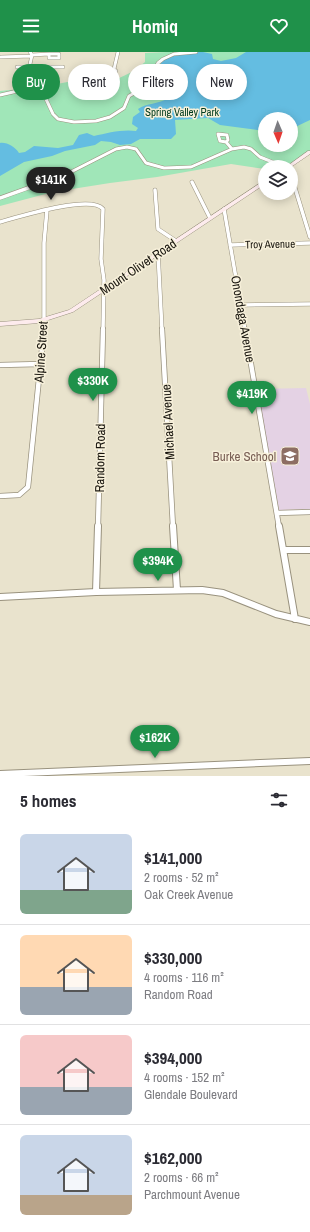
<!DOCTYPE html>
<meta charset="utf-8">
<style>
body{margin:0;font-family:"Archivo Narrow",sans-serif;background:#f2f2f3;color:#2b2b33;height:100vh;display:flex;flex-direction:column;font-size:15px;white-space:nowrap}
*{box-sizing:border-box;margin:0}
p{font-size:13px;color:#7c7c81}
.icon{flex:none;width:22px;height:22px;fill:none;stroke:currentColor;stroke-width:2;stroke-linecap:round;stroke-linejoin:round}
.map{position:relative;height:724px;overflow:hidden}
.panel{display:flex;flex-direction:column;background:#fff;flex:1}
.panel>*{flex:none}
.hud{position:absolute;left:12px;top:12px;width:286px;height:36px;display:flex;gap:8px}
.needle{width:26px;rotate:178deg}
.controls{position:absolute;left:258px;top:60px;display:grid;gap:8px}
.controls a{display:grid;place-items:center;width:40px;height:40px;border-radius:50%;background:#fff;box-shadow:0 2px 10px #0003;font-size:20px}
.price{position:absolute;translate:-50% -34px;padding:0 9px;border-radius:14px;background:#1f914a;color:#fff;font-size:13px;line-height:26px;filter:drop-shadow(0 1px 2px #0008)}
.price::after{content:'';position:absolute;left:50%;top:24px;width:12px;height:9px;margin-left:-6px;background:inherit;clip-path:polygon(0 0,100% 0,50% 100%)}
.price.on{background:#222;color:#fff}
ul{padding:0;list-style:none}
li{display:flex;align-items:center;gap:12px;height:100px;padding:0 20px}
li+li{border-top:1px solid #e1e1e2}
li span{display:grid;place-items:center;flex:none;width:112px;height:80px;border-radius:6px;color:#555}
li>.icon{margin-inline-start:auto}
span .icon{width:48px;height:48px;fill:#fffc;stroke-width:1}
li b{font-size:17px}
h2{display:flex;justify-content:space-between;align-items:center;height:48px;padding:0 20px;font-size:17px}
.chip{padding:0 14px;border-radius:18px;background:#fff;box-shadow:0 2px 10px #0003;font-size:14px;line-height:36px}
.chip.on{background:#1f914a;color:#fff}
header{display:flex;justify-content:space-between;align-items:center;height:52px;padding:0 20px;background:#1f914a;color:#fff;font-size:18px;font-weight:700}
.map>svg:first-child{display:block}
</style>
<header><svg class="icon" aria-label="menu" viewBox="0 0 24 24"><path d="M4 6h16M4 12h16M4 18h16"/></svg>Homiq<svg class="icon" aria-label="heart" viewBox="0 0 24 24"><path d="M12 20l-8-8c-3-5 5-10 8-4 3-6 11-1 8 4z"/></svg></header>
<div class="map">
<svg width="310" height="724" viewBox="0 0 310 724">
<rect width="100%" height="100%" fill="#e9e3cd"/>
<path fill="#e4d2e4" d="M306 336 310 352V457L279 458 257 337Z"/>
<path fill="#a0e6b8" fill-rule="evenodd" d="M167 0H310V100L288 115H265V117L231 112 157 125 110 131 53 140 0 154V39L41 35 78 28H115L134 19 145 10V1ZM265 67H291V93H265Z"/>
<path fill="#64bde1" d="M203 0 212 2 213 7 221 9 236 6 246 0H310V68L291 77V67H265V79L220 73 208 66 175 68 176 82 171 87H140L131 92 120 93 111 90 101 89 95 93 65 99 52 104 24 110 0 124V91C7 90 15 95 19 101L25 100 34 94 58 96 73 93 79 83 87 81 94 84C107 81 123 77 136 79L138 76 132 72 133 65 140 60 138 57C147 51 158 52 167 47L169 38 161 27C161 23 160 16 161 11 164 2 194 0 203 0Z"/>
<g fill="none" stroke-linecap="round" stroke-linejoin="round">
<g stroke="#99927e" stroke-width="4">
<path id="street-far3" d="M30 0 32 3 27 26 33 28 57 26
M49 2H59V6H49Z
M32 3 49 2
M1 5 31 4
M17 15H63
M116 19 114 17 118 0
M0 43 22 38H32L45 45 53 62 58 67 74 70 96 69 110 65 124 56 129 44 145 35 158 11 163 7 174 2 196 0
M218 82 227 83 228 88 226 90 220 89Z
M226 90 232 97
M65 123 116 97 127 95 136 97 146 111 164 116 191 115 232 97 244 95 251 97 260 105 285 115"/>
</g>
<g stroke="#99927e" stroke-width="4.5">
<path id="street-far2" d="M291 123 310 185
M192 130 210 166
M155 138 158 177 176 189
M0 146 67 122
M224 157 245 278
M0 170C18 165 91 142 103 157L101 207 104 228 103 278
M230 193 310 191
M158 201 162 278
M241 253 310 252
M44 278V191L47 158"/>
</g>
<g stroke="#99927e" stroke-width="6">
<path id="street-far1" d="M162 277 173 475
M245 277 279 475
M0 313 41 312
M0 444 19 443 28 435 44 277
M277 461 310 460
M98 475 103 277"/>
</g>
<g stroke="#99927e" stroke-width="8">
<path id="street" d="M173 474 177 538
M279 474 295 567
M284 498H310
M96 540 98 474
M0 545 96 540 202 538 223 541 276 562 310 570
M0 722 310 709"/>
</g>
<g stroke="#99927e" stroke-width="1">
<path id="secondary" d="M308 99H310V102L291 115H286Z
M265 128V132L73 260 39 271 0 274V270L39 267 69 258Z"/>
</g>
<use href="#street-far3" stroke="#fff" stroke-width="3"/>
<use href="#street-far2" stroke="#fff" stroke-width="3.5"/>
<use href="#street-far1" stroke="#fff" stroke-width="4.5"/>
<use href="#street" stroke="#fff" stroke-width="6"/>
<use href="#secondary" fill="#fdebed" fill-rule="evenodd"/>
</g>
<defs>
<g id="school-square" transform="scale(1)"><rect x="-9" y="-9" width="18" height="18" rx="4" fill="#8d6e63" stroke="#f7f0da"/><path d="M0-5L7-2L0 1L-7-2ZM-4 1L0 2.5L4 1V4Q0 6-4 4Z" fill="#fff"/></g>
</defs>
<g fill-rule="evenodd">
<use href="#school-square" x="290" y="404"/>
</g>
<g text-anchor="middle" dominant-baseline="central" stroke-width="3" stroke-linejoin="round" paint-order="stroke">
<g font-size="11" fill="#003b1e" stroke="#f7f0da">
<text x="182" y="60">Spring Valley Park</text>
</g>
<g font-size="11" fill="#18150e" stroke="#f7f0da">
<text transform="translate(270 192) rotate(-1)">Troy Avenue</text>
</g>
<g font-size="13" fill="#18150e" stroke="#f7f0da">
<text transform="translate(138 215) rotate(-34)">Mount Olivet Road</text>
<text transform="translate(243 267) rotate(80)">Onondaga Avenue</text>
<text transform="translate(41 300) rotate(-86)">Alpine Street</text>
<text transform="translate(168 370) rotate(-93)">Michael Avenue</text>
<text transform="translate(100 406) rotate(-89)">Random Road</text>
</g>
<g font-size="13" fill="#785e54" stroke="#f7f0da" text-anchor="end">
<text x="276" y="404">Burke School</text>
</g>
</g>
</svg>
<div class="controls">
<a><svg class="needle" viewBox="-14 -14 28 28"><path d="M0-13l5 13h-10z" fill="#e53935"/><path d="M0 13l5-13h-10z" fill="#7c7c81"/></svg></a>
<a><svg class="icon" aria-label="layers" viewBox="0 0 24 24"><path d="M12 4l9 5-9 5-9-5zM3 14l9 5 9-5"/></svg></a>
</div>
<b class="price on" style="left:51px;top:149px">$141K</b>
<b class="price" style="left:93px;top:350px">$330K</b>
<b class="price" style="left:252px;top:363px">$419K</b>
<b class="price" style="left:158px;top:530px">$394K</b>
<b class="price" style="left:155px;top:707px">$162K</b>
<div class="hud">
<a class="chip on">Buy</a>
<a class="chip">Rent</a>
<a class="chip">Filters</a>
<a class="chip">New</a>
</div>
</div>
<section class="panel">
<h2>5 homes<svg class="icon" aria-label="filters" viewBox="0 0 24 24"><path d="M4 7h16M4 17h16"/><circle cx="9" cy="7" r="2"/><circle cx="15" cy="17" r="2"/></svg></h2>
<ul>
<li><span style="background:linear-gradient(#c9d6e8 70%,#7fa58c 0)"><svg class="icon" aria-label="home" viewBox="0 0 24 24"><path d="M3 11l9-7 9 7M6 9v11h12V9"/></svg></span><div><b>$141,000</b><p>2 rooms · 52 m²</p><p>Oak Creek Avenue</p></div></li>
<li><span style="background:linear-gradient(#ffd9b3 65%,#9aa5b1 0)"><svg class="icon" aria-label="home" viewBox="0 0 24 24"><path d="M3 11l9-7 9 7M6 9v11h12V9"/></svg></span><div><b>$330,000</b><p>4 rooms · 116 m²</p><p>Random Road</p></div></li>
<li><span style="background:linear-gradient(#f6c9c9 65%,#9aa5b1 0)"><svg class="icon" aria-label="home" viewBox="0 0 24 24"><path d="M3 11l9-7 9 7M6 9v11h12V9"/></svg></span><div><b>$394,000</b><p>4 rooms · 152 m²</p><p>Glendale Boulevard</p></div></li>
<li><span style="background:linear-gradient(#c9d6e8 75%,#b9a48a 0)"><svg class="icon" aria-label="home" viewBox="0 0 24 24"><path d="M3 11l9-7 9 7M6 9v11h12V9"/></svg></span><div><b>$162,000</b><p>2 rooms · 66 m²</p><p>Parchmount Avenue</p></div></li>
</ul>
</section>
